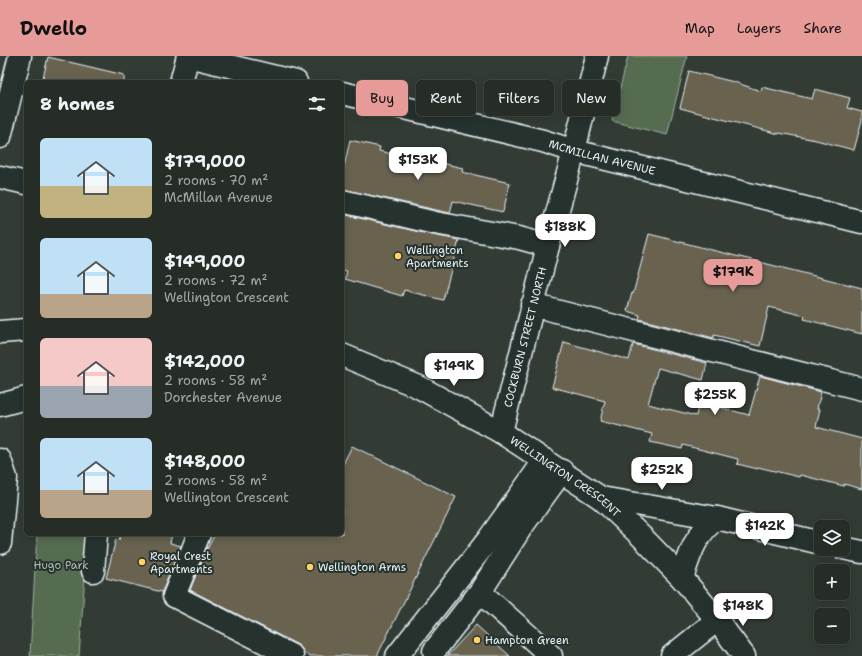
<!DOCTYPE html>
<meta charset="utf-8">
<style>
body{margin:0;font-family:"Shantell Sans",sans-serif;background:#2e352f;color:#f1f3f6;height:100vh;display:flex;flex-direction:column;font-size:15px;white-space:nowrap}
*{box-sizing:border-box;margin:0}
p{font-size:13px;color:#a4a8a7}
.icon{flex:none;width:22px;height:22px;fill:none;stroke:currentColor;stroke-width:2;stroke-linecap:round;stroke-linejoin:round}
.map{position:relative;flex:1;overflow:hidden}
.sheet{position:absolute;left:24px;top:24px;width:320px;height:456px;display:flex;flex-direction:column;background:#262d27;border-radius:6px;box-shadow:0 2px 10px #0003,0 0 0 1px #424944}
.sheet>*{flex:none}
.banner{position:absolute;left:356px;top:24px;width:380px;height:36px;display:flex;gap:8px}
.buttons{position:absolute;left:814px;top:464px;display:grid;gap:8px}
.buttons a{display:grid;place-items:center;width:36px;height:36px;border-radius:6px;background:#262d27;box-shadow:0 2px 10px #0003,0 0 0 1px #424944;font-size:20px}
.price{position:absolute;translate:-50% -34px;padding:0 9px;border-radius:8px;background:#fff;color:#222;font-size:13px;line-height:26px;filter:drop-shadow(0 1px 2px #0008)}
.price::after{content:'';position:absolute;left:50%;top:24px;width:12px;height:9px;margin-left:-6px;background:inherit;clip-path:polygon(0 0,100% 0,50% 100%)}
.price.selected{background:#e69b98;color:#111}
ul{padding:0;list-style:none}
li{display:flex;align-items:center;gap:12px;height:100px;padding:0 16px}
li span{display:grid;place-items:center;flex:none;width:112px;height:80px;border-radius:6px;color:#555}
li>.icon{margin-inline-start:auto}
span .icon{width:48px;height:48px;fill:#fffc;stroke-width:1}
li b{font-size:17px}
h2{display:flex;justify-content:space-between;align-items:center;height:48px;padding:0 16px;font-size:17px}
.tag{padding:0 14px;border-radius:6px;background:#262d27;box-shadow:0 2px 10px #0003,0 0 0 1px #424944;font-size:14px;line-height:36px}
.tag.selected{background:#e69b98;color:#111}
header{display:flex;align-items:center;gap:24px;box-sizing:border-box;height:56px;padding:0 20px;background:#e69b98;color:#111}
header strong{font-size:19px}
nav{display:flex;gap:22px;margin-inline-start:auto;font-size:14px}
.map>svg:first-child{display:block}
</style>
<header>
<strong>Dwello</strong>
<nav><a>Map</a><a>Layers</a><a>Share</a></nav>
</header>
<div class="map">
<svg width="862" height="600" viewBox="0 0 862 600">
<rect width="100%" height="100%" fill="#333c34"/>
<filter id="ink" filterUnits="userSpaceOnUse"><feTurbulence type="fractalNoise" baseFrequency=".025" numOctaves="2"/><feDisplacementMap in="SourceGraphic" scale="8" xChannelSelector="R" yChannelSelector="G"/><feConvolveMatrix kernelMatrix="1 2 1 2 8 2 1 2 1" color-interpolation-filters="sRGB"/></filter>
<g filter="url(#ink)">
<path fill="#566c51" stroke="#9faea4" d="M628 0H687L667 79 612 65Z
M37 478H88L79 600H30Z"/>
<path fill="#676250" stroke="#e8f1f8" d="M48 1 124 19V26H42Z
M689 15 734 26 761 35 762 31 812 43 815 33 850 42 847 52 862 56V64L854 94 816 84 779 77V78L680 52Z
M350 84 380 91 379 95 431 107 432 105 463 112 462 116 510 127 503 156 453 145 450 157 342 133V120Z
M342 158 432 179 459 184 443 244 404 234 402 240 345 223 347 215 342 214Z
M649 178 862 232V278L804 263 805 260 769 251 760 290 714 279V282L639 263 640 259 627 255 632 237 633 238Z
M564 286 629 304 633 288 707 307 703 324 658 312 648 348 696 360 699 346 749 359 760 320 821 336 817 353H820L816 371 862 383V433L844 428V430L800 419 799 421 758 411V413L737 408 738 403 683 389 682 393 650 386 652 378 600 365 605 345 552 331Z
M352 390 456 441 377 600H310L304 597 302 593 298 589 190 534 206 495 215 478H342V410Z
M121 478H172L170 487 181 490 162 536 106 522 116 483 119 484Z
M476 569 510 600H447Z"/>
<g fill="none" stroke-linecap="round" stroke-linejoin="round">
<g stroke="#e8f1f8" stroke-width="25">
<g id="minor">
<path d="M188 0 296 26"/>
<path d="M181 26 188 0"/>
<path id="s1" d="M342 37 543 85 574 95 862 166"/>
<path d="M0 81 20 0"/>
<path d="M0 121 26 127"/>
<path d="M342 145 435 167 519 182 548 190"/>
<path d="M532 249 862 333"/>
<path d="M0 276 26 274"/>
<path id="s2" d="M342 299 419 331 501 376 601 442 642 481 682 522 717 564 744 600"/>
<path d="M0 349 26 342"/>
<path id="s3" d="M501 376 548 190 574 95 597 0"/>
<path d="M0 404 6 422 0 487"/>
<path d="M601 442 717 462 821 487"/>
<path d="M199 478 174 540 292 600"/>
<path d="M843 492 862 496"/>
<path d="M93 515 96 478"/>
<path d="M682 522C690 498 695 478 717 462"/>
<path d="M434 595 480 536"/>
<path d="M397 600 488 484 545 404"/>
<path d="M551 600 480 536 520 473 562 415"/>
<path d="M672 600 717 564"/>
</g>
</g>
<use href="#minor" stroke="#26332d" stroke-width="22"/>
</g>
</g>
<g fill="#ffd166" stroke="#26332d" stroke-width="1.5">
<circle cx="398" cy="200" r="4"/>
<circle cx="142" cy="506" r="4"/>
<circle cx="310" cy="511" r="4"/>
<circle cx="477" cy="584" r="4"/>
</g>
<g text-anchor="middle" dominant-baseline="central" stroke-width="4" stroke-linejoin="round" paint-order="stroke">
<g font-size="11" fill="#e8f1f8" stroke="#26332d">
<text stroke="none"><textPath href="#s1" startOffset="268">MCMILLAN AVENUE</textPath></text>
<text stroke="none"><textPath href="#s3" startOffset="98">COCKBURN STREET NORTH</textPath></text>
<text stroke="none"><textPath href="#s2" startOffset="255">WELLINGTON CRESCENT</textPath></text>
</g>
<g font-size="11" fill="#e8f1f8" stroke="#26332d" text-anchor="start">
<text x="406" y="194">Wellington<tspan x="406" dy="13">Apartments</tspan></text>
<text x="150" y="500">Royal Crest<tspan x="150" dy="13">Apartments</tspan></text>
<text x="318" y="511">Wellington Arms</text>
<text x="485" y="584">Hampton Green</text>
</g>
<g font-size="11" fill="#aebcb5" stroke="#26332d">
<text x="61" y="509">Hugo Park</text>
</g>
</g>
</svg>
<div class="buttons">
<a><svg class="icon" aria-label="layers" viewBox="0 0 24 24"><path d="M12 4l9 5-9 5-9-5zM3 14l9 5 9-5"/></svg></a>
<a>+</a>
<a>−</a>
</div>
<b class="price" style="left:418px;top:125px">$153K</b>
<b class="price" style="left:565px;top:192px">$188K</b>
<b class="price selected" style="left:733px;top:237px">$179K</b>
<b class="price" style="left:454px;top:331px">$149K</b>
<b class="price" style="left:715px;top:360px">$255K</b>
<b class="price" style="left:662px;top:435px">$252K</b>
<b class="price" style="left:765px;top:491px">$142K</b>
<b class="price" style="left:743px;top:571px">$148K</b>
<div class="banner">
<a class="tag selected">Buy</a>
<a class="tag">Rent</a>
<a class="tag">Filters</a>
<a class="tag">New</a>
</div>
<section class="sheet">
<h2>8 homes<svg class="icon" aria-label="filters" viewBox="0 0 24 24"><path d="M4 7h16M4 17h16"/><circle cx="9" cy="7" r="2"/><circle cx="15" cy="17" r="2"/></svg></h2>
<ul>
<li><span style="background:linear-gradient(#bfe0f5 60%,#c2b280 0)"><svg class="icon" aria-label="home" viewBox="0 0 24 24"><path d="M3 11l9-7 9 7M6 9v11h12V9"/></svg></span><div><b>$179,000</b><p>2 rooms · 70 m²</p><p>McMillan Avenue</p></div></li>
<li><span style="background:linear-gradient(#bfe0f5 70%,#b9a48a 0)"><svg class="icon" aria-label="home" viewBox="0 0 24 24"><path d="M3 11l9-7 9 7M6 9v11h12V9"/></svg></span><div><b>$149,000</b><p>2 rooms · 72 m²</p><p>Wellington Crescent</p></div></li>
<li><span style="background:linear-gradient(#f6c9c9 60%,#9aa5b1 0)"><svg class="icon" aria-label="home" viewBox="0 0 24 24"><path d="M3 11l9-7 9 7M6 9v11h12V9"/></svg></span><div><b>$142,000</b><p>2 rooms · 58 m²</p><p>Dorchester Avenue</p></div></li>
<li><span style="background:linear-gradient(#bfe0f5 65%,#b9a48a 0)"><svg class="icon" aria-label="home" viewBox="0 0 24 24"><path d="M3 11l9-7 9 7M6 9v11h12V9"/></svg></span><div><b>$148,000</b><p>2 rooms · 58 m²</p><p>Wellington Crescent</p></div></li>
</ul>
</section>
</div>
